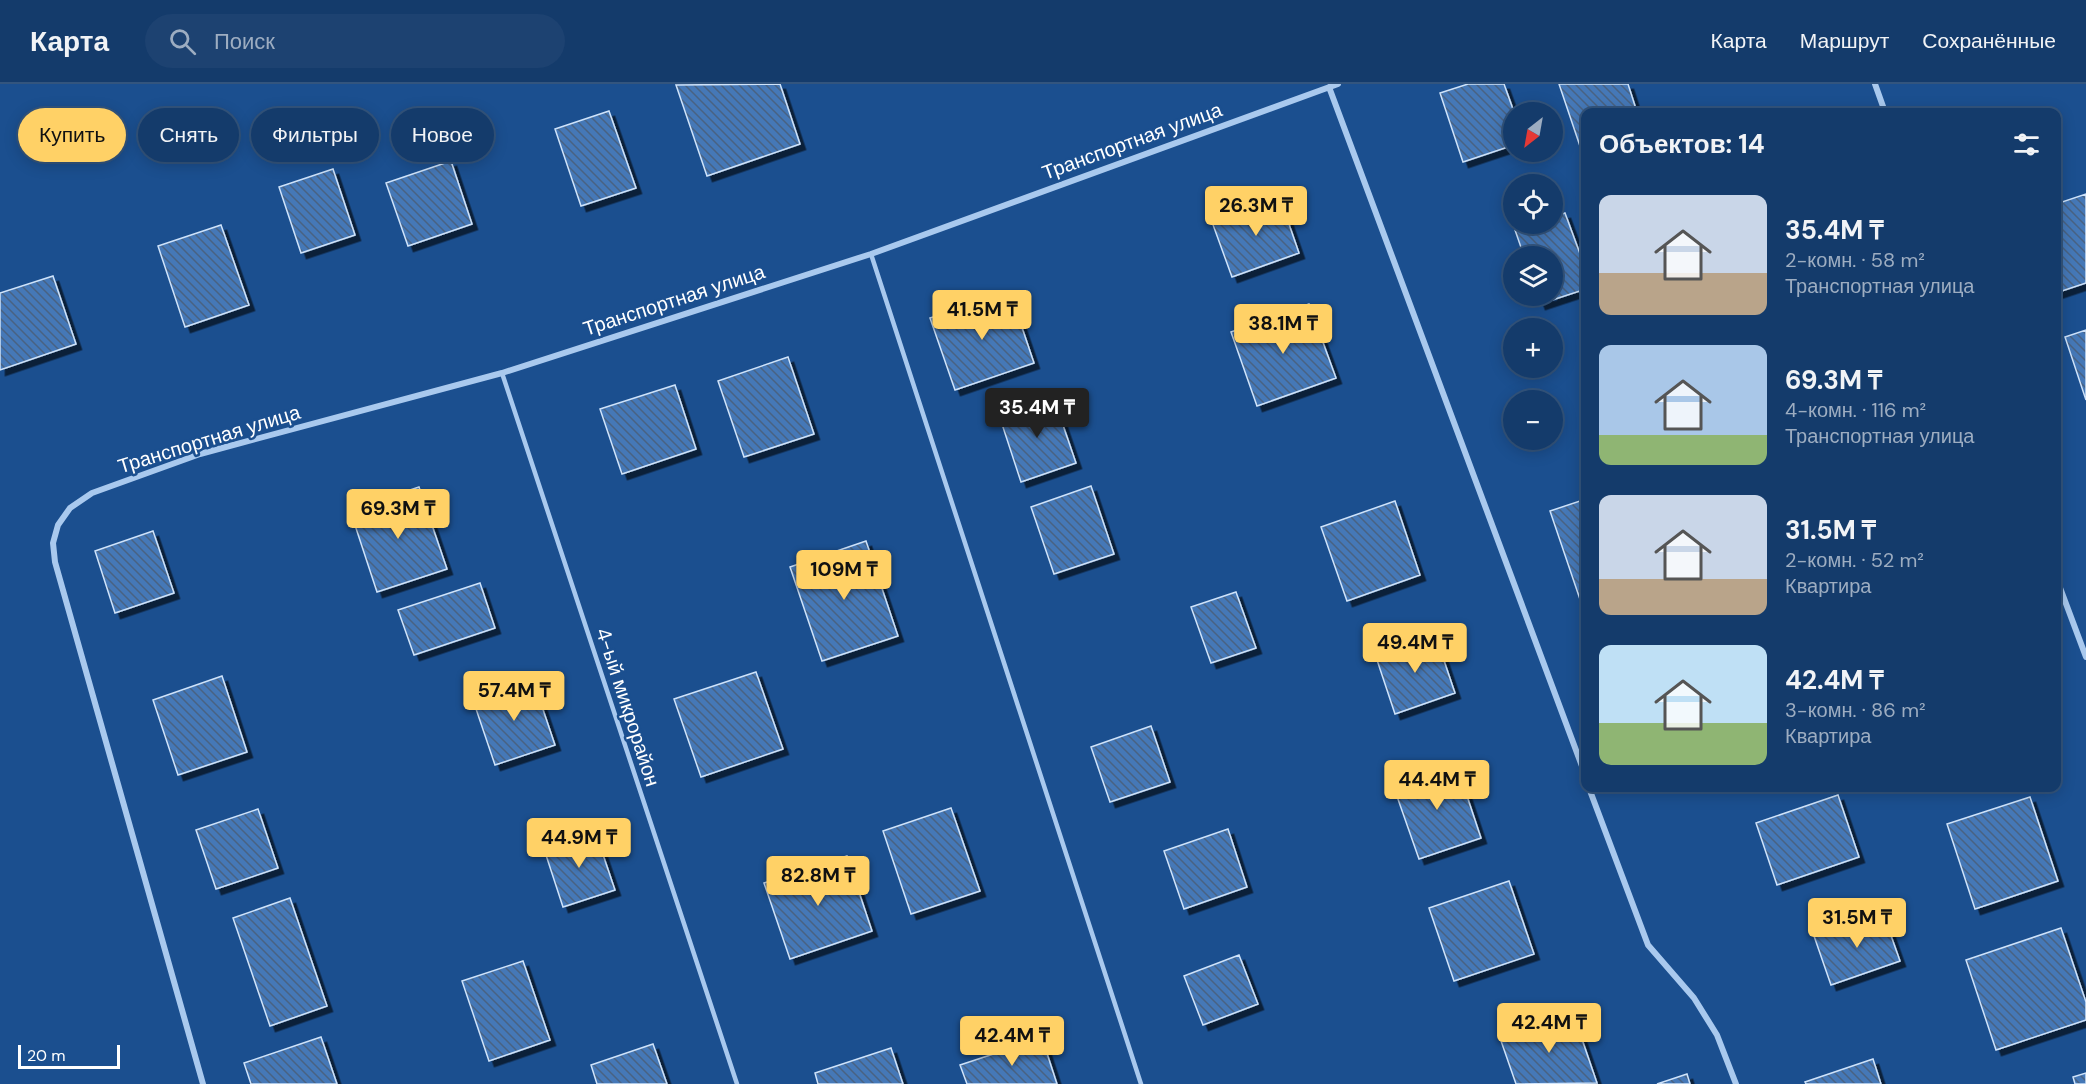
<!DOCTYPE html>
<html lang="ru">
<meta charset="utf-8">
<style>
body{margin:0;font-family:"DM Sans",sans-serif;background:#1d4271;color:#f1f3f6;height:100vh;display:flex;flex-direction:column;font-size:22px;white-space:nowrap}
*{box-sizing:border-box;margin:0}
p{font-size:20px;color:#9dadc1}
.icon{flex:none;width:33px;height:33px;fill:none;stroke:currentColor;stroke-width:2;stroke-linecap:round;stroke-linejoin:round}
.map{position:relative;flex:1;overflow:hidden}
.panel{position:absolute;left:1581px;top:24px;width:480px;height:684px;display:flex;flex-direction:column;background:#143b6b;border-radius:12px;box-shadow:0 3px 15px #0003,0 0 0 2px #33557e}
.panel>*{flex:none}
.banner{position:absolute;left:18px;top:24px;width:570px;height:54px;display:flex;gap:12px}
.needle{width:39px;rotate:211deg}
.buttons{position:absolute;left:1503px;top:18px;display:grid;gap:12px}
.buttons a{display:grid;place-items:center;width:60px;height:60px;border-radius:50%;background:#143b6b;box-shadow:0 3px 15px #0003,0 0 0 2px #33557e;font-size:30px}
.scale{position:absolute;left:18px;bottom:15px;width:102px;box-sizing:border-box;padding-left:6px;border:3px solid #fff;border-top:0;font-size:16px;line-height:21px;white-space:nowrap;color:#fff;-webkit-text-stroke:4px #1b4f8f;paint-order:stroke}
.price{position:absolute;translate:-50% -51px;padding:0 14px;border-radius:6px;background:#ffd166;color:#111;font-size:20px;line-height:39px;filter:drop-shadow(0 2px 3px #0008)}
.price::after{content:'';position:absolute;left:50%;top:36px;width:18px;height:14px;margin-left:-9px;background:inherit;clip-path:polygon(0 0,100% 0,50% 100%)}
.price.on{background:#222;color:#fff}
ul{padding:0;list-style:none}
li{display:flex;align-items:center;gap:18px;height:150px;padding:0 18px}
li span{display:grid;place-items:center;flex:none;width:168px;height:120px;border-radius:12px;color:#555}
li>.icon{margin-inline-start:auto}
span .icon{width:72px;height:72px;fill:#fffc;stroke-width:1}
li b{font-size:26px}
h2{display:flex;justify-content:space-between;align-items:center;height:72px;padding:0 18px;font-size:26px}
.chip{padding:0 21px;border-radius:27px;background:#143b6b;box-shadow:0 3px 15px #0003,0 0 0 2px #33557e;font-size:21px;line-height:54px}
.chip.on{background:#ffd166;color:#111}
header{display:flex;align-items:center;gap:36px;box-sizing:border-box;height:84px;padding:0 30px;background:#143b6b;border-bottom:2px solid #33557e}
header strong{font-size:28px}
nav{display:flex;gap:33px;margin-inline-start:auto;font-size:21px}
.search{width:420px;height:54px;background:#1d4271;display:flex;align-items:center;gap:15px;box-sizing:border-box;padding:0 21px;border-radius:33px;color:#9dadc1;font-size:22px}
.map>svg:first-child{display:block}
</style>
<header>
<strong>Карта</strong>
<div class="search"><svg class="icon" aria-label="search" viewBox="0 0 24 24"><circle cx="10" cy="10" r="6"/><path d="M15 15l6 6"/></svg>Поиск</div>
<nav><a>Карта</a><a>Маршрут</a><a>Сохранённые</a></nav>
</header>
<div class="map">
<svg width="2086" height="1000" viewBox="0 0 2086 1000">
<defs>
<pattern id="building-back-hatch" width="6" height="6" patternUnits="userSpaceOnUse" patternTransform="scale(1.5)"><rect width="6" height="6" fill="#4478b7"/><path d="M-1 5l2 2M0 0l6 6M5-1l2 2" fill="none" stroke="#486282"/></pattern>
<filter id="shadow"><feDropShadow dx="5.5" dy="5.5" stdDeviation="0" flood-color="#0009"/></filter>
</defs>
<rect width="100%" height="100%" fill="#1b4f8f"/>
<path fill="url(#building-back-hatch)" stroke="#cfe3fa" stroke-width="1.5" filter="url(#shadow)" d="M780 0 800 60 707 92 676 1Z
M1468 0H1504L1514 28V61L1463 78 1440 9Z
M1559 0H1628L1637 28H1586V67L1582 68Z
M609 27 636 104 581 122 555 45Z
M451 77 472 140 408 162 386 99Z
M333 85 355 151 301 169 279 103Z
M2086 110V199L2056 209V120Z
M1280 114 1299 169 1232 193 1212 138Z
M1565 129 1586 186V205L1540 220 1537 212H1552V172H1524L1515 146 1534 140H1552V133Z
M221 141 249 221 185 243 158 162Z
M53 192 76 260 0 286V209Z
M1010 208 1034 279 955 306 930 234Z
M1309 220 1336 294 1257 322 1231 248Z
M2086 246V316L2065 253Z
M788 273 814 350 744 373 718 297Z
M675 301 696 365 622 390 600 325Z
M1053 312 1076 379 1021 398 999 331Z
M1091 402 1114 470 1054 490 1031 423Z
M419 403 447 485 377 508 350 426Z
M1586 415V533L1550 427Z
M1395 417 1420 491 1347 517 1321 443Z
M153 447 174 509 115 529 95 467Z
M866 457 898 552 822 577 790 483Z
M480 499 495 544 414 571 398 526Z
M1236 508 1256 564 1211 579 1191 523Z
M1435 550 1455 609 1395 630 1375 570Z
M756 588 783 665 701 693 674 615Z
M222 592 247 668 178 691 153 616Z
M533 596 555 661 495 681 473 616Z
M1151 642 1170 698 1110 718 1091 663Z
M1456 679 1481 754 1419 775 1393 701Z
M1838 711 1859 773 1777 801 1756 739Z
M2030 713 2058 797 1975 825 1947 740Z
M951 724 980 807 911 830 883 747Z
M258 725 278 784 216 805 196 746Z
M1228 745 1247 803 1184 825 1164 767Z
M595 747 615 806 563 823 544 765Z
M847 772 872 847 790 875 764 799Z
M1509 797 1534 870 1454 897 1429 824Z
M290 814 327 922 270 942 233 834Z
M1883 829 1900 877 1831 901 1814 852Z
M2061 844 2086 918V936L1996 966 1966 876Z
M1239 871 1258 920 1203 941 1184 892Z
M523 877 550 956 489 977 462 897Z
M1573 929 1597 999 1516 1000 1500 954Z
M321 953 337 1000H251L244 979Z
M1042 954 1057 1000H967L960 981Z
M653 960 667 1000H597L591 981Z
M891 964 903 1000H818L815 989Z
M1873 975 1881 1000H1806L1805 998Z
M2086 989V1000H2075L2073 993Z
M1687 990 1690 1000H1657Z"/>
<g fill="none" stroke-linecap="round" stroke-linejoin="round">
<path stroke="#a9c9ee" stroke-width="4.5" d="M871 170 1141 1000
M502 289 737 1000"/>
<path stroke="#a9c9ee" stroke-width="6" d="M1875 0 1885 28
M1329 3 1586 693
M2056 493 2086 573
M1589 704 1648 861 1694 914 1717 951 1736 1000
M203 1000 55 478 53 459 58 441 70 424 92 409 200 370 502 289 871 170 1338 0"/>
</g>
<g text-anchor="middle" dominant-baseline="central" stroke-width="5" stroke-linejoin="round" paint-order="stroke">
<g font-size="20" fill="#fff" stroke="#1b4f8f">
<text transform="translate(1132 57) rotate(-20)">Транспортная улица</text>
<text transform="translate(674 216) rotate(-18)">Транспортная улица</text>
<text transform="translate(209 355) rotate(-17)">Транспортная улица</text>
<text transform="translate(628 623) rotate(72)">4-ый микрорайон</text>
</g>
</g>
</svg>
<div class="buttons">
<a><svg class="needle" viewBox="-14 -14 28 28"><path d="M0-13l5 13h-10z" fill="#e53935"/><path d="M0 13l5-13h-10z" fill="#9dadc1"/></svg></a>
<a><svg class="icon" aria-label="locate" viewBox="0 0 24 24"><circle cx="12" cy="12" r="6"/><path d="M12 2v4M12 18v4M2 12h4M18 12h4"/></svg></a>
<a><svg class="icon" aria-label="layers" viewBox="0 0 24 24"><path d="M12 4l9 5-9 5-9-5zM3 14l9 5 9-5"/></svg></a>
<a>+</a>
<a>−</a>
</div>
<div class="scale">20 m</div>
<b class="price" style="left:1256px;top:153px">26.3M ₸</b>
<b class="price" style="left:982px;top:257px">41.5M ₸</b>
<b class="price" style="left:1283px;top:271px">38.1M ₸</b>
<b class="price on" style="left:1037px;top:355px">35.4M ₸</b>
<b class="price" style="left:398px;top:456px">69.3M ₸</b>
<b class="price" style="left:844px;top:517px">109M ₸</b>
<b class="price" style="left:1415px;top:590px">49.4M ₸</b>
<b class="price" style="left:514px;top:638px">57.4M ₸</b>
<b class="price" style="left:1437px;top:727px">44.4M ₸</b>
<b class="price" style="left:579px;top:785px">44.9M ₸</b>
<b class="price" style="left:818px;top:823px">82.8M ₸</b>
<b class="price" style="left:1857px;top:865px">31.5M ₸</b>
<b class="price" style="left:1549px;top:970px">42.4M ₸</b>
<b class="price" style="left:1012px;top:983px">42.4M ₸</b>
<div class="banner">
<a class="chip on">Купить</a>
<a class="chip">Снять</a>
<a class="chip">Фильтры</a>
<a class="chip">Новое</a>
</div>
<section class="panel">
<h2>Объектов: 14<svg class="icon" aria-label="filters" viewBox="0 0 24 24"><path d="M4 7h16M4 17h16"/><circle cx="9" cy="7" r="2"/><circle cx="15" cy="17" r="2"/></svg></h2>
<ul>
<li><span style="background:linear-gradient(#c9d6e8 65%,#b9a48a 0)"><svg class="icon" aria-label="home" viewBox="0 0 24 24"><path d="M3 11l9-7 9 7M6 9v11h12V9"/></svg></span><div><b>35.4M ₸</b><p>2-комн. · 58 m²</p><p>Транспортная улица</p></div></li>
<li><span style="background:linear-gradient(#a9c7e8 75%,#8fb573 0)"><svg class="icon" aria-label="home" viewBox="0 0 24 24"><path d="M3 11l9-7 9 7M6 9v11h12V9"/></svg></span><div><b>69.3M ₸</b><p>4-комн. · 116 m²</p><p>Транспортная улица</p></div></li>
<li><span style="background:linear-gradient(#c9d6e8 70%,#b9a48a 0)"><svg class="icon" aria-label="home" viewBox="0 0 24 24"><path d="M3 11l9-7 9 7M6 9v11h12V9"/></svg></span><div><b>31.5M ₸</b><p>2-комн. · 52 m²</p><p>Квартира</p></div></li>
<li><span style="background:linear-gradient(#bfe0f5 65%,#8fb573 0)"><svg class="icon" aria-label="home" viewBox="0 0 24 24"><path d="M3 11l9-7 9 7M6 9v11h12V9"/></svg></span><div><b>42.4M ₸</b><p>3-комн. · 86 m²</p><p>Квартира</p></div></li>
</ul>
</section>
</div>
